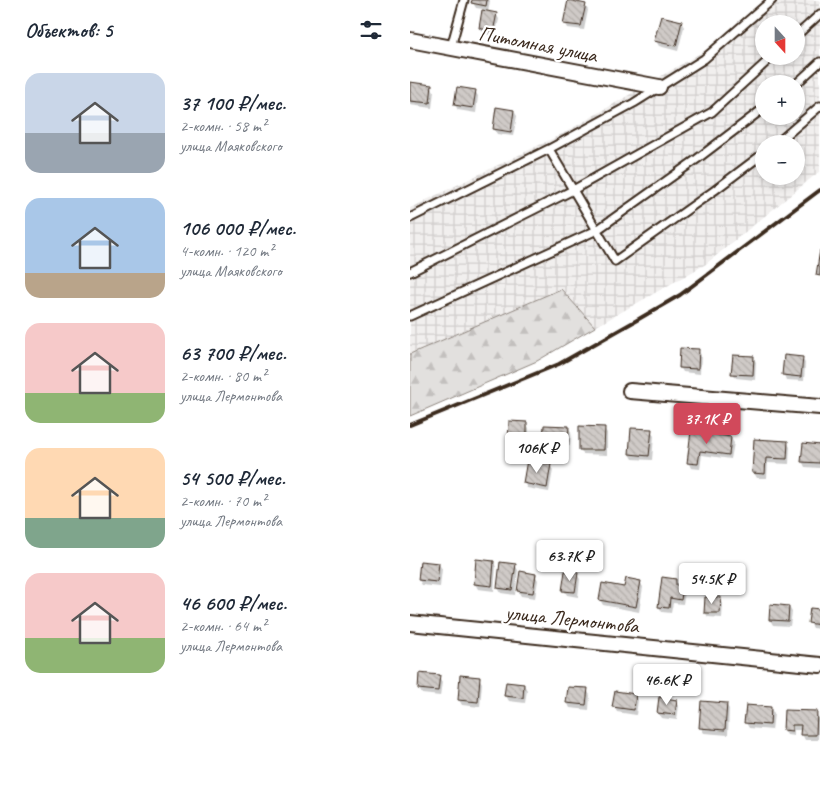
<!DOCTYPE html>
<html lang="ru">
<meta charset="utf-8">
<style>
body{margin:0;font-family:Caveat,sans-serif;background:#f6f6f7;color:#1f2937;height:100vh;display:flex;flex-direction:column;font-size:19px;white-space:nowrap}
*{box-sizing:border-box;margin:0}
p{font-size:16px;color:#747a83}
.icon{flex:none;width:28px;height:28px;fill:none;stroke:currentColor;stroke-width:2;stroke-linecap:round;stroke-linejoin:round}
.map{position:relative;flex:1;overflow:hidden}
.drawer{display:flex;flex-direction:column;background:#fff;width:410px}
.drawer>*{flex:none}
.needle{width:32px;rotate:159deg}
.fabs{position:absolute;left:345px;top:15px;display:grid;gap:10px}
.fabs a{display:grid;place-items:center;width:50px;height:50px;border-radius:50%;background:#fff;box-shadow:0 2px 8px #0003;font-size:25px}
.price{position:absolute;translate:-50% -42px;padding:0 11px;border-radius:5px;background:#fff;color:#222;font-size:16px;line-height:32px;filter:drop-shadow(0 1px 2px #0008)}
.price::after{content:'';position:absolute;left:50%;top:30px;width:15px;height:11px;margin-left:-8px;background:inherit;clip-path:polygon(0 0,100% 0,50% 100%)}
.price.current{background:#d1495b;color:#fff}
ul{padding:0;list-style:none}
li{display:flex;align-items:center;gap:15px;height:125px;padding:0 25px}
li span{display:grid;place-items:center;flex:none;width:140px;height:100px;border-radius:15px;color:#555}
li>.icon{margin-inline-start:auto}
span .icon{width:60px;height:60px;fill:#fffc;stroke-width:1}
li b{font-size:21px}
h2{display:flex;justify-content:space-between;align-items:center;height:60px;padding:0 25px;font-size:21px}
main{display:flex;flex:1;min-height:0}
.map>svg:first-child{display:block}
</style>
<main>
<section class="drawer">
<h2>Объектов: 5<svg class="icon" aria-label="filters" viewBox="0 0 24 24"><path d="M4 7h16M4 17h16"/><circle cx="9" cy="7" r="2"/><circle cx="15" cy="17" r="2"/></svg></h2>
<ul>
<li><span style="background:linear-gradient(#c9d6e8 60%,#9aa5b1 0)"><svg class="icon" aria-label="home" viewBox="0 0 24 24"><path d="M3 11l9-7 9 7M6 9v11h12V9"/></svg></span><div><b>37 100 ₽/мес.</b><p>2-комн. · 58 m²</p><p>улица Маяковского</p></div></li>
<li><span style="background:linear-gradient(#a9c7e8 75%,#b9a48a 0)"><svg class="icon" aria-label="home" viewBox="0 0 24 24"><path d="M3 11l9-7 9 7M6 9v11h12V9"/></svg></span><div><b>106 000 ₽/мес.</b><p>4-комн. · 120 m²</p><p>улица Маяковского</p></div></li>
<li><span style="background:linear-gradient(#f6c9c9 70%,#8fb573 0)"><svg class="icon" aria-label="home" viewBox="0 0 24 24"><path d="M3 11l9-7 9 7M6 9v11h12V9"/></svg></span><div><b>63 700 ₽/мес.</b><p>2-комн. · 80 m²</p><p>улица Лермонтова</p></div></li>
<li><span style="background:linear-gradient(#ffd9b3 70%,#7fa58c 0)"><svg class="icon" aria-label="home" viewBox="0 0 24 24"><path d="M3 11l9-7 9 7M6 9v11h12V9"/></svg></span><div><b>54 500 ₽/мес.</b><p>2-комн. · 70 m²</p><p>улица Лермонтова</p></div></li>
<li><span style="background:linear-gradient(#f6c9c9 65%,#8fb573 0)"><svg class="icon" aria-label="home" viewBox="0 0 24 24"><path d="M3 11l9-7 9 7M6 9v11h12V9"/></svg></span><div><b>46 600 ₽/мес.</b><p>2-комн. · 64 m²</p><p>улица Лермонтова</p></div></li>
</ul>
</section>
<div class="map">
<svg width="410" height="807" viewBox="0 0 410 807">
<defs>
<pattern id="industrial-grid" width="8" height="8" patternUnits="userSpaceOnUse" patternTransform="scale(1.25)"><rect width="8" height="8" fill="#f1efee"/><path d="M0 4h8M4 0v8" fill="none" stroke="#d0cdcc"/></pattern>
<pattern id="forest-firs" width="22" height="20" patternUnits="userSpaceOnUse" patternTransform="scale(1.25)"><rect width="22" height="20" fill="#e2e0de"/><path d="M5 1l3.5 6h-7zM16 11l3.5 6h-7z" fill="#c3c0be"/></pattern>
<pattern id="building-back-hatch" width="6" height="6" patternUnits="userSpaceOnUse" patternTransform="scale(1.25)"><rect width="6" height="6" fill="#cfcac7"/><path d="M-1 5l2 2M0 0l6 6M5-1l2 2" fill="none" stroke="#b3aeaa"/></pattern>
</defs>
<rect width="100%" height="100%" fill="#fff"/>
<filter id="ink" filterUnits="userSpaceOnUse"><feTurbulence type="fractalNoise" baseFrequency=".02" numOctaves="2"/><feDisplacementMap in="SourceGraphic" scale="10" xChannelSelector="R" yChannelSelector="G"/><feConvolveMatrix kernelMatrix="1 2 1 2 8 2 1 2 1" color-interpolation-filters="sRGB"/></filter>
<g filter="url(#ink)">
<path fill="url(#industrial-grid)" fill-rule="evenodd" d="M353 0H410V171L296 264 185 327 151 289 0 354V208L156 132 304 45ZM354 24H386V56H354ZM354 84H386V116H354ZM354 144H386V176H354Z"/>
<path fill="url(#forest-firs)" stroke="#8e857e" d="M151 289 185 327 127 361 0 416V354Z"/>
<path fill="#0003" d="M63 0H80L78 13 86 14 89 19 85 37 73 33 70 28 73 9 66 8 63 3Z
M175 5 178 10 174 30 158 28 155 23Z
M271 22 274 27 268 51 249 46 246 41Z
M0 83 21 86 24 91 22 108 0 105Z
M65 91 68 96 66 113 48 110 45 105Z
M104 111 107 116 103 136 87 134 84 129Z
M288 350 291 355 290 374 273 372 270 367Z
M343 357 346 362 345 380 326 378 323 373Z
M392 358 395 363 394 381 376 380 374 375Z
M116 423 119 428V448H102L100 443Z
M135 426 158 427 161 432 160 446 137 445 134 440Z
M194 428 197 433V455L173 454 170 449Z
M241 431 244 436 242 460 223 459 220 454Z
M282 433 321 438 324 443 321 459 292 455 290 469 281 468 278 462Z
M345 440 377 442 380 447 379 464 358 463 357 478H347L344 473Z
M410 446V468L395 467 392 461Z
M140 465 143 470 139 492 117 488 114 483Z
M83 562 86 567 84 591 68 589 65 584Z
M29 564 32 569 30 587 12 585 9 580Z
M105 565 108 570 105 595 91 593 88 588Z
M167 574 170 579 168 597 157 595 154 590Z
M125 575 128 580 125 598 111 596 108 591Z
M265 580 268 587H272L275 592 273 604 263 603 261 613 252 612 249 607Z
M230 582 233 587 229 612 193 605 190 600Z
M310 598 313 604 312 618 298 617 295 612Z
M379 607 382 612 380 626 363 625 360 620Z
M410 610V629L403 628 400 623Z
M29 677 32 682 30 696 12 694 9 689Z
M69 678 72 683 70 707 52 705 49 700Z
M114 685 117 690 115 703 99 701 96 696Z
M177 690 180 695 179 710 160 708 157 702Z
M225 695 228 700 226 715 207 712 204 707Z
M266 701 269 706 267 720 251 718 248 713Z
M316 704 319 709 318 735 294 733 291 728Z
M361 709 364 714 362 730 339 728 336 723Z
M375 711 406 713 409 718 408 740H395L392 734V730H384V736L377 735 374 730Z"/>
<path fill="url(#building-back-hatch)" stroke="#3b2a1e" d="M62 0H77L76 6 61 3Z
M158 0 176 4 171 26 153 24Z
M72 10 87 13 83 32 69 28Z
M251 16 272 21 266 46 244 41Z
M0 82 22 85 20 103 0 101Z
M47 87 66 90 63 108 44 105Z
M86 107 104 110 101 132 83 129Z
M410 250V276L406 275Z
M270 348 289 349 288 369 269 368Z
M323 355 344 356 343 375 321 374Z
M374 355 393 357 391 377 372 375Z
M99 421 117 422V443H98Z
M134 425 159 426 158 442 133 440Z
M169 426 195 427 194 450H169Z
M221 428 242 429 239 456 219 454Z
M281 431 321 437 319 455 290 451 288 464 277 463Z
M344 439 378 441 377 459 356 458 355 474 342 473Z
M393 443 410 445V463L391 462Z
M117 460 141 464 137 488 113 483Z
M66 559 84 561 82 586 64 584Z
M10 561 29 563 27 582 8 580Z
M90 562 106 564 102 590 87 588Z
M110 571 126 574 123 593 107 591Z
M155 571 168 573 165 592 152 591Z
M252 577 266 579V585L273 586 271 600 260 598 259 608 248 607Z
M216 578 231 581 226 607 189 600 192 583 214 587Z
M295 597H311L310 613H294Z
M360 604 379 606 378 621 359 620Z
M400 608 410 609V625L398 623Z
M9 673 30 675 28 691 8 689Z
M50 675 70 677 68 702 48 700Z
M96 682 114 684 113 698 94 696Z
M158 687 178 688 176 705 156 703Z
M205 691 226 694 224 710 202 707Z
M249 697 267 700 265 715 247 713Z
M291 701 317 703 315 730 289 728Z
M336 705 361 707 360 725 334 723Z
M374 710 407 711 406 735H390L391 725H382V731L373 730Z"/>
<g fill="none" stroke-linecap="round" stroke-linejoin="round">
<g stroke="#3b2a1e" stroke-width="11">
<path id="lane" d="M386 36 410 14
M41 47 54 0
M386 84 410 62
M366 144 410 106
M139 149 205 261 305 190 354 153
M0 218 139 149 224 103 294 59 362 0
M0 272 163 190 302 112 363 56
M0 316 187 230 287 159 354 108"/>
</g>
<g stroke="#3b2a1e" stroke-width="18">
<path id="street" d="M0 40 249 87
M220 391 410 407
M0 623 410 665"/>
</g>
<use href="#lane" stroke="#fff" stroke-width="7"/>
<use href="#street" stroke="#fff" stroke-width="14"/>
<path stroke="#3b2a1e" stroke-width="4" d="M0 425 149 364 227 320 270 295 410 190"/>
</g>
</g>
<g text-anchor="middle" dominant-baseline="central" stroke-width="4.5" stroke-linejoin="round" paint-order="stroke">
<g font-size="21" fill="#3b2a1e" stroke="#fff">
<text transform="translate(128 44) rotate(11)">Питомная улица</text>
<text transform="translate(162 619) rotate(6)">улица Лермонтова</text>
</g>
</g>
</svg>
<div class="fabs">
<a><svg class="needle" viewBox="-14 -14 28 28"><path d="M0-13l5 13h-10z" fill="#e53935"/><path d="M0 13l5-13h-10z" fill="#747a83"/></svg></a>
<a>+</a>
<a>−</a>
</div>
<b class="price current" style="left:297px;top:445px">37.1K ₽</b>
<b class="price" style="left:127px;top:474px">106K ₽</b>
<b class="price" style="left:160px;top:582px">63.7K ₽</b>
<b class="price" style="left:302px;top:605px">54.5K ₽</b>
<b class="price" style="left:257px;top:706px">46.6K ₽</b>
</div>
</main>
